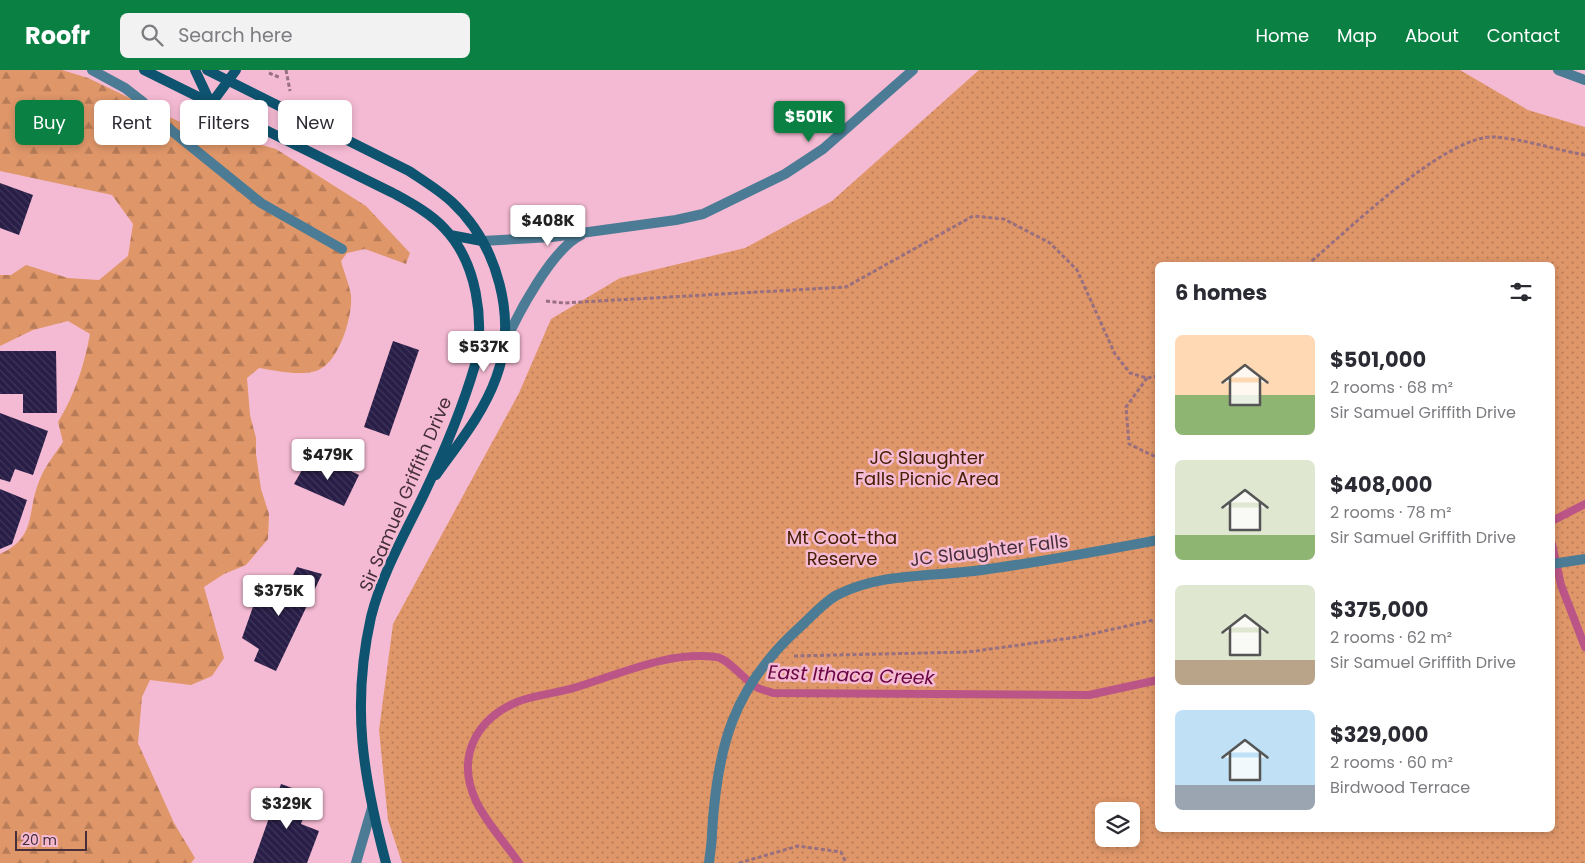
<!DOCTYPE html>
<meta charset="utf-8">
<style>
body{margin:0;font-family:Poppins,sans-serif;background:#f2f2f3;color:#2b2b33;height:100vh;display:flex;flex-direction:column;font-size:19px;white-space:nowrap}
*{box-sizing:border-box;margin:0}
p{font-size:16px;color:#7c7c81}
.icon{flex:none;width:28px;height:28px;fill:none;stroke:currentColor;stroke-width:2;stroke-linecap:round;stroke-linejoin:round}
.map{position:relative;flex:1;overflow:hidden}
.details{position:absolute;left:1155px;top:192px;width:400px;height:570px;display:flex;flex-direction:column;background:#fff;border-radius:8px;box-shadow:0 2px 8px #0003}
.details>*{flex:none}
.banner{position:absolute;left:15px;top:30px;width:475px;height:45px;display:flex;gap:10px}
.fabs{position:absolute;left:1095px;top:732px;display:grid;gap:10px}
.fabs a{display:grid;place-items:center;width:45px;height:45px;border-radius:8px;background:#fff;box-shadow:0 2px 8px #0003;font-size:25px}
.scale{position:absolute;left:15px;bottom:12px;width:72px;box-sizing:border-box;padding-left:5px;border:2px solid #462f39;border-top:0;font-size:14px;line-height:18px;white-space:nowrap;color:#462f39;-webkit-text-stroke:4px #f5bad3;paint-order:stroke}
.price{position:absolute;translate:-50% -42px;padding:0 11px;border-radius:5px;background:#fff;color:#222;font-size:16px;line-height:32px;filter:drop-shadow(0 1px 2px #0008)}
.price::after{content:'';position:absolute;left:50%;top:30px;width:15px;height:11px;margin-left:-8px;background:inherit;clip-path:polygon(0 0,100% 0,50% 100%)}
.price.selected{background:#0b8043;color:#fff}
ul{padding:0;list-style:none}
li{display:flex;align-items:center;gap:15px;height:125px;padding:0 20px}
li span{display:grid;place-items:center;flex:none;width:140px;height:100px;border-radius:8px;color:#555}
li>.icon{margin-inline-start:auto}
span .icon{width:60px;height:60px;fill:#fffc;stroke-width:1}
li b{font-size:21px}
h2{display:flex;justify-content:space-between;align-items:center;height:60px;padding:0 20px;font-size:21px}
.tag{padding:0 18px;border-radius:8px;background:#fff;box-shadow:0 2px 8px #0003;font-size:18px;line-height:45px}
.tag.selected{background:#0b8043;color:#fff}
header{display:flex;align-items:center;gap:30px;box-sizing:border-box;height:70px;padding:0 25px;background:#0b8043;color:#fff}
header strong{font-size:24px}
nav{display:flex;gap:28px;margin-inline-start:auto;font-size:18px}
.search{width:350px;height:45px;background:#f2f2f3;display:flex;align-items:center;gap:12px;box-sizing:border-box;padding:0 18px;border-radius:8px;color:#7c7c81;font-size:19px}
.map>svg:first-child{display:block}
</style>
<header>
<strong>Roofr</strong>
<div class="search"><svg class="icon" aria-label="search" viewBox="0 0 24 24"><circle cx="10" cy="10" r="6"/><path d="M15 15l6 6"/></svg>Search here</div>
<nav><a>Home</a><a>Map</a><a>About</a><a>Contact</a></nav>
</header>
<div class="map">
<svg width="1585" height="793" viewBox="0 0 1585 793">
<defs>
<pattern id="forest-firs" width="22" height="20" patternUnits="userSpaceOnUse" patternTransform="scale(1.25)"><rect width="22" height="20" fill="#df9669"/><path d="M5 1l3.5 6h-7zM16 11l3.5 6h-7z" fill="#b77b57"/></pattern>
<pattern id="park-dots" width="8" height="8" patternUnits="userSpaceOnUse" patternTransform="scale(1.25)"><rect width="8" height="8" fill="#df9669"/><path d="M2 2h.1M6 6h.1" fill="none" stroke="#b77b57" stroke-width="1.8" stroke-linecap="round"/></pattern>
<pattern id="building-back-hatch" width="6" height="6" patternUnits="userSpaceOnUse" patternTransform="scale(1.25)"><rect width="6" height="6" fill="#281e47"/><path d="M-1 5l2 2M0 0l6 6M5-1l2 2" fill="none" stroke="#40365a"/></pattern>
</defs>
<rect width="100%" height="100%" fill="#f5bad3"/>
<path fill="url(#forest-firs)" d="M0 0H62L88 8 178 51 276 79 366 136 410 183 406 194 365 179 347 183 341 191C344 202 349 214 351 225 353 246 339 294 316 301 298 306 278 301 259 298L247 308 250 345 256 368V384L261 419 269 444 268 469 246 495 224 504 204 517 224 588 212 606 191 615 150 610 142 627 138 673 174 753 195 788 191 793H0V484C38 467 26 441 40 409 45 396 56 383 63 372L58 352C75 324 84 296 90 264L68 251 33 260 0 276V205H11L26 195 68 208 99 210 128 186 133 154 112 125 0 101Z"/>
<path fill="url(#park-dots)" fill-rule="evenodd" d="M979 0H1460L1528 40 1585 57V793H402L388 750 379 660 393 554 519 323 551 249 620 208 745 178 832 131ZM1158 195H1552V760H1158ZM1104 741H1131V769H1104Z"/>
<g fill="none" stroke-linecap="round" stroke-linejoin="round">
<path stroke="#bc5587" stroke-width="8" d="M1552 451 1585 434
M1552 474 1561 515 1585 577
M519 793C506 774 485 751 476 731 456 688 475 650 517 632 537 624 562 623 583 615 625 602 671 581 716 587 728 588 746 612 758 618 762 620 768 621 773 623L1089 625 1158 610"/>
</g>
<path fill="url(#building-back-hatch)" d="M0 113 33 125 19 165 0 158Z
M393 271 419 280 389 366 364 357Z
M0 281H56L57 343H23V324H0Z
M0 343 48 361 33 405 15 399 10 412 0 409Z
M320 386 359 405 344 436 294 414 302 400 314 397Z
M0 419 27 430 12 474 0 479Z
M297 497 322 504 276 601 254 591 259 579 242 568 260 517 283 525Z
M281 714 312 725 301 754 319 761 307 793H253Z"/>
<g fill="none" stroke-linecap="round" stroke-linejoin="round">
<path stroke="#976f80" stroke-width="3" stroke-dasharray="4 2.5" stroke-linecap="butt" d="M286 0 290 21
M269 3 281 8
M1307 195C1345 163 1446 64 1495 67 1523 69 1557 80 1585 85
M546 231 564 233 846 217 973 146 1004 149 1050 173 1077 200 1115 284 1130 303 1147 308 1158 306
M1147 308 1126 337 1129 374 1158 388
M794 586 968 582 1078 567 1158 549
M739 793 798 776 841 782 846 793"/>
<path stroke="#4c7c95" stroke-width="10" d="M92 0 125 18 143 32 167 57 261 133 342 179"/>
<path stroke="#4c7c95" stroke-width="10" d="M1558 0 1585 10
M482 171 552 167 676 150 703 144 785 104 823 79 913 0
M504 275C517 245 552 179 581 165
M1552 494 1585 489
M356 793 372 738
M709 793C710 783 712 773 712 763 717 677 733 617 800 557 811 547 824 532 837 525 882 502 934 507 982 500 1041 492 1099 481 1158 470"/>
<path stroke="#0e536f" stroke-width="10" d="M144 0 393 123C411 133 430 143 444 158 477 192 485 250 475 295 463 336 443 384 425 422 406 462 382 503 371 547 351 636 363 707 386 793
M195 0 211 34
M207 0 409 101C424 111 439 120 452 132 498 175 518 249 496 308 483 344 458 374 436 405
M211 34 236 0
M450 165 482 171"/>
</g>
<g text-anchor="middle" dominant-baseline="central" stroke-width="5" stroke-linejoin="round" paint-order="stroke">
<g font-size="18" fill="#462004" stroke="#f5bad3">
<text x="927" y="387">JC Slaughter<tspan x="927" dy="21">Falls Picnic Area</tspan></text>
<text x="842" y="467">Mt Coot-tha<tspan x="842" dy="21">Reserve</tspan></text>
</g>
<g font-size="18" fill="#462f39" stroke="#f5bad3">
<text transform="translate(405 424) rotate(-67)">Sir Samuel Griffith Drive</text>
<text transform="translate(989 480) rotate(-7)">JC Slaughter Falls</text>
</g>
<g font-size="19" font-style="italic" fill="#6a0542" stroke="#f5bad3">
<text transform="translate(851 605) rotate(2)">East Ithaca Creek</text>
</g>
</g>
</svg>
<div class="fabs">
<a><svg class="icon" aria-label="layers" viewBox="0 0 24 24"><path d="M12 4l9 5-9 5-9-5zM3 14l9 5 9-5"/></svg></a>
</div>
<div class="scale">20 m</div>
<b class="price selected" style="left:809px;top:73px">$501K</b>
<b class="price" style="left:548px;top:177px">$408K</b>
<b class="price" style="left:484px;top:303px">$537K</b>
<b class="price" style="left:328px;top:411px">$479K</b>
<b class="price" style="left:279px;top:547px">$375K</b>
<b class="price" style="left:287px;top:760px">$329K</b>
<div class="banner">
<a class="tag selected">Buy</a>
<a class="tag">Rent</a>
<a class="tag">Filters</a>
<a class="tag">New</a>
</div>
<section class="details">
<h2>6 homes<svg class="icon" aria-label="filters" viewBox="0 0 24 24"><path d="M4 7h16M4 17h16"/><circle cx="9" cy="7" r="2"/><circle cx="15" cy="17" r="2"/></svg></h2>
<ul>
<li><span style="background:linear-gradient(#ffd9b3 60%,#8fb573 0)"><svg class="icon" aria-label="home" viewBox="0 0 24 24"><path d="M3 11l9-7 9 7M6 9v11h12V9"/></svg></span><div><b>$501,000</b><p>2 rooms · 68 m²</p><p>Sir Samuel Griffith Drive</p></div></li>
<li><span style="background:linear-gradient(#dfe7d0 75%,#8fb573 0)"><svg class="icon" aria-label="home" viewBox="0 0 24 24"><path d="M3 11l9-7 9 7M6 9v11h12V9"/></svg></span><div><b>$408,000</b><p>2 rooms · 78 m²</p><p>Sir Samuel Griffith Drive</p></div></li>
<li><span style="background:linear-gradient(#dfe7d0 75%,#b9a48a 0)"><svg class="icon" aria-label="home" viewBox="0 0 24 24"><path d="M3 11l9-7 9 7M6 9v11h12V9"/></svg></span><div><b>$375,000</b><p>2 rooms · 62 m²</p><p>Sir Samuel Griffith Drive</p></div></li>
<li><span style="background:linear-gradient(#bfe0f5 75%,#9aa5b1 0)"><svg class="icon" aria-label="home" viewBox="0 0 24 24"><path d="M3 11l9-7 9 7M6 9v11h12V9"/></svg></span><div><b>$329,000</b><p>2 rooms · 60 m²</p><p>Birdwood Terrace</p></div></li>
</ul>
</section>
</div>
